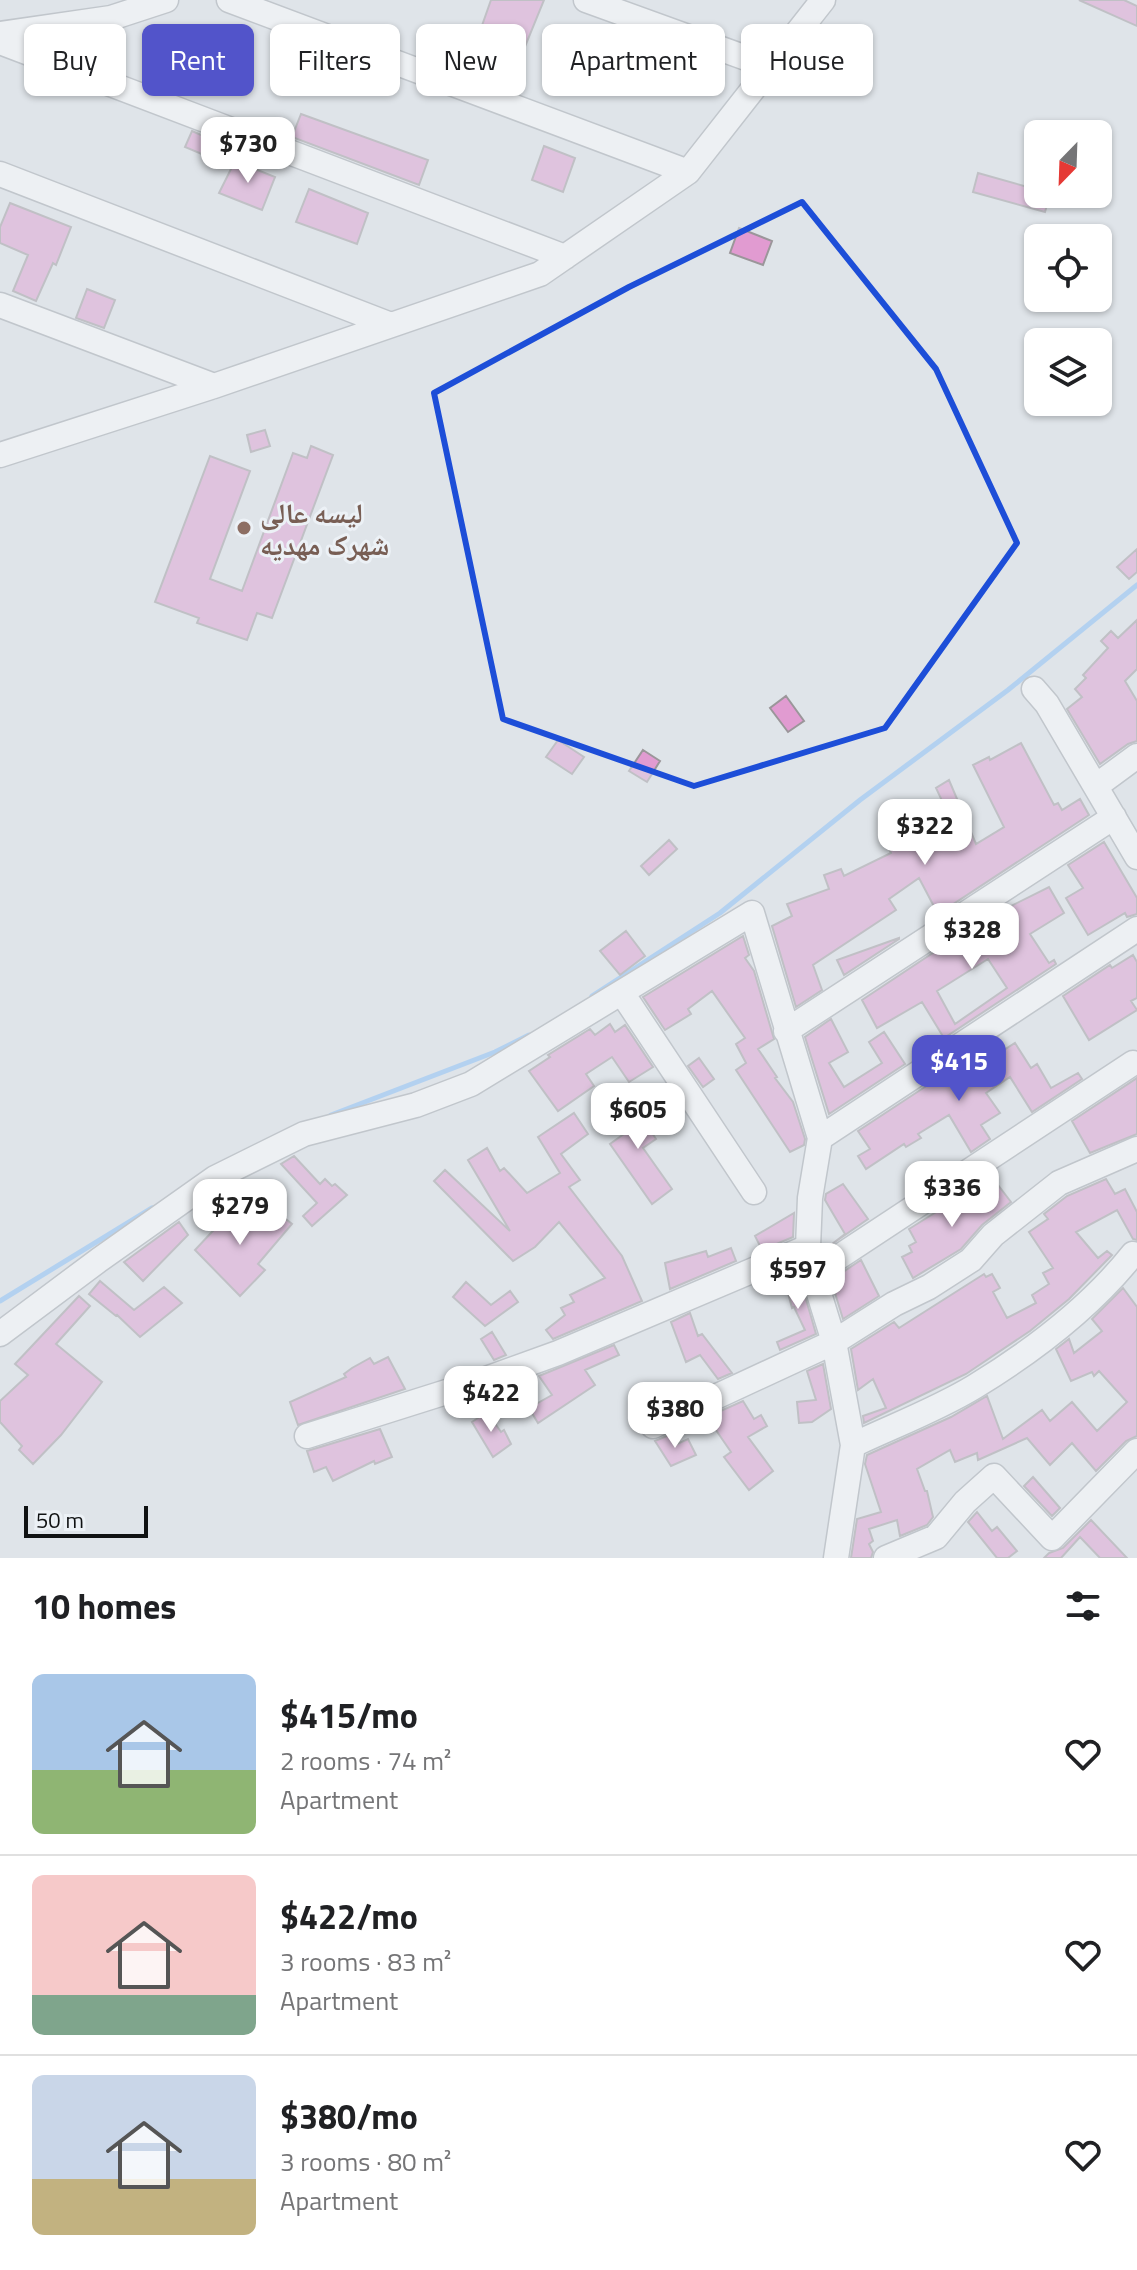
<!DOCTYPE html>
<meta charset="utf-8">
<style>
body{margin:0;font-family:"Titillium Web","Noto Naskh Arabic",sans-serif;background:#f6f6f6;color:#202124;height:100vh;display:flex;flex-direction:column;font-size:30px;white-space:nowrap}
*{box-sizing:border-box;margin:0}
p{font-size:26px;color:#757577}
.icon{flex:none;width:44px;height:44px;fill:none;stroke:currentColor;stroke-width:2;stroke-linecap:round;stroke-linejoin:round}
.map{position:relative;height:1558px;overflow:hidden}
.details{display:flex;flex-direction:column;background:#fff;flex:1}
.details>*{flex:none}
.banner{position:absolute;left:24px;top:24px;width:1090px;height:72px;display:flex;gap:16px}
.needle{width:52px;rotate:203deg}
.buttons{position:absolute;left:1024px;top:120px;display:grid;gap:16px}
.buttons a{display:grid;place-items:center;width:88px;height:88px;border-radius:12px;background:#fff;box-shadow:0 2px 6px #0004;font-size:40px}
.scale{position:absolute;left:24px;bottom:20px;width:124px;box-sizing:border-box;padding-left:8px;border:4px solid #101213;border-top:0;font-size:22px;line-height:28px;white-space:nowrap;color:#101213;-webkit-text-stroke:6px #ecf1f6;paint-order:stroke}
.price{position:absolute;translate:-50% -68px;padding:0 18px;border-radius:16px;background:#fff;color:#222;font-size:26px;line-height:52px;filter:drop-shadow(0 2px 4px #0008)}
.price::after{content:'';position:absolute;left:50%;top:48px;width:24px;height:18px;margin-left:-12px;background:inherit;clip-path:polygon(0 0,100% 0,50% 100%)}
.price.active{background:#5254ca;color:#fff}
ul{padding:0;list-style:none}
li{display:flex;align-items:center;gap:24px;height:200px;padding:0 32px}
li+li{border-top:2px solid #e0e0e0}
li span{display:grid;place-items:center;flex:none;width:224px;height:160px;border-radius:12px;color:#555}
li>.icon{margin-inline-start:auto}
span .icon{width:96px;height:96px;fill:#fffc;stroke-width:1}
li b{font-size:34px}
h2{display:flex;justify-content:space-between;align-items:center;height:96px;padding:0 32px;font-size:34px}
.chip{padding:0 28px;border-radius:12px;background:#fff;box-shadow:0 2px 6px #0004;font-size:28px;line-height:72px}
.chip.active{background:#5254ca;color:#fff}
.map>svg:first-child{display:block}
</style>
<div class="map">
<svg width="1137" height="1558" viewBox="0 0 1137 1558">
<rect width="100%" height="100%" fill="#dfe4e9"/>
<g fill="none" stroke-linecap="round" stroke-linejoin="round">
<path stroke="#7fbbf8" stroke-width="5" d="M592 996 720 913 860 800 1008 690 1137 585
M331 1115 495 1052 529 1035
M0 1301 152 1208"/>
</g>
<path fill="#e19bd1" stroke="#9b969a" stroke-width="2" fill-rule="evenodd" d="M491 0H544L522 54 491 40 476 77 462 71 473 51Z
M1079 0H1124L1137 6V26Z
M93 36 86 59 44 43Z
M301 114 428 160 419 185 292 137Z
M192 131 235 150 228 165 185 147Z
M544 146 575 158 563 192 532 180Z
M235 161 275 177 262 210 219 193Z
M978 173 1038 190V194H1050L1045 212 973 192Z
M309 189 368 213 357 244 296 222Z
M10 203 71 227 56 265 53 263 36 301 13 291 28 255 0 243V227Z
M739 228 772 241 763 265 730 253Z
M87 289 115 300 104 328 76 318Z
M265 430 270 446 251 452 247 435Z
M311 446 333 455 272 618 257 613 247 640 197 623 199 618 155 602 210 456 250 471 210 579 242 591 293 453 307 458Z
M1137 549V572L1129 579 1117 567Z
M1137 620V669L1125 681 1137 701V741L1128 744 1100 764 1067 709 1082 697 1075 689 1086 678 1083 675 1108 648 1101 641 1111 631 1118 638Z
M786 696 804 721 788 732 770 708Z
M558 740 584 757 572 774 546 757Z
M1021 743 1054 805 1058 803 1062 810 1080 799 1089 815 938 914 919 878 889 899 896 910 813 965 822 990 796 1007 772 926 792 916 787 904 829 889 824 875 841 869 844 876 891 853 886 841 906 832 912 842 952 822 936 788 949 780 976 844 1004 827 973 765 989 757 990 760Z
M643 750 660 761 647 782 629 771Z
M669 840 677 849 649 875 641 866Z
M1104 842 1137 898V914L1127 917 1125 913 1088 935 1066 898 1083 888 1068 865Z
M1049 887 1064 913 1030 934 1049 963 1054 960 1056 964 944 1038 922 1002 877 1028 862 1000 954 939 959 948 980 936 981 938 1009 921 1003 910ZM988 959 1007 988 955 1024 937 991Z
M626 931 645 956 620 975 600 951Z
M743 936 749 955 745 958 754 971 774 1039 758 1049 777 1077 775 1078 793 1102 805 1139 804 1145 790 1152 736 1070 746 1063 736 1044 745 1038 712 991 688 1009 691 1014 665 1030 643 997Z
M899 938V939L844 975 837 960Z
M1133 955 1137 962V998L1131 1001 1137 1010 1089 1040 1063 996 1110 965 1112 968Z
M831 1019 848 1052 829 1063 844 1087 882 1063 869 1042 884 1032 905 1064 829 1114 805 1037Z
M610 1024 615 1032 625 1025 653 1067 629 1082 612 1057 586 1074 594 1086 558 1111 529 1071 550 1057 548 1055 590 1029 595 1035Z
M1015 1043 1031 1068 1037 1064 1051 1088 1078 1073 1082 1079 1032 1112 1010 1077 986 1093 1000 1113 981 1125 990 1139 971 1152 949 1115 918 1134 921 1138 906 1147 904 1144 866 1169 858 1156 870 1149 858 1131 969 1058 976 1068Z
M699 1058 714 1079 703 1087 688 1066Z
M1137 1078V1134L1090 1153 1072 1121Z
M627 1095 656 1139 643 1148 672 1189 652 1204 610 1144 628 1131 610 1108Z
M574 1113 588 1134 561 1154 580 1180 569 1187 622 1256 642 1301 553 1339 546 1330 565 1315 561 1308 574 1302 570 1295 605 1278 559 1222 535 1247 513 1261 434 1181 445 1170 510 1231 468 1160 487 1148 500 1171 504 1168 527 1193 560 1173 538 1137Z
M294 1156 320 1184 325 1179 332 1186 335 1184 347 1195 312 1226 303 1216 317 1203 281 1164Z
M1106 1179 1115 1194 1125 1189 1137 1212V1240L1133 1239 1117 1210 1076 1232 1098 1258 1107 1251 1112 1255 1069 1299 1030 1331 966 1374 864 1423 863 1416 886 1408 873 1379 858 1390 851 1349 894 1322 899 1328 984 1274 986 1277 992 1274 1000 1288 993 1292 1007 1318 1036 1303 1032 1295 1049 1284 1043 1273 1053 1268 1029 1232 1048 1219 1044 1214 1067 1196Z
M843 1184 868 1219 832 1244 845 1234 825 1200 826 1194Z
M998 1185 1011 1202 982 1225 961 1249 913 1278 902 1257 912 1252 909 1246 916 1242 909 1229 973 1189 980 1198Z
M226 1201 252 1226 257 1222 265 1228 278 1213 292 1224 258 1264 265 1270 240 1296 195 1250 225 1218 217 1210Z
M794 1213 793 1237 762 1250 755 1236Z
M179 1222 188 1235 143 1281 124 1262Z
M731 1248 736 1261 670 1289 665 1263 706 1251 708 1257Z
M861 1260 879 1296 843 1319 831 1280Z
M797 1268 816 1334 780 1350 777 1342 805 1330 794 1307 792 1308 786 1285 792 1280 790 1271Z
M100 1281 134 1310 164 1287 182 1303 140 1337 117 1315 116 1316 89 1294Z
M466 1282 491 1305 510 1291 518 1302 485 1326 453 1297Z
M1123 1288 1137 1307V1436L1126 1441 1096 1471 1072 1443 1050 1465 1027 1438 978 1460 977 1453 955 1462 950 1450 917 1469 925 1491H927L933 1517 927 1525 900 1536 897 1520 869 1529 873 1541 869 1544 873 1552 871 1558H851L857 1519 881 1512 865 1464 867 1455 951 1417 987 1396 1003 1439 1042 1410 1050 1421 1072 1402 1097 1431 1127 1402 1099 1371 1094 1376 1092 1372 1071 1381 1056 1349 1069 1339 1074 1353 1102 1331 1092 1319Z
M79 1296 90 1306 56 1344 102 1382 61 1435 33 1464 19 1450 22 1446 0 1422V1401L28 1375 15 1364Z
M690 1313 698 1336 702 1334 732 1373 718 1379 700 1355 686 1362 671 1322Z
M492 1332 506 1355 494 1360 481 1339Z
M614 1345 619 1355 585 1370 595 1385 538 1423 529 1408 552 1395 539 1376Z
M388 1357 405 1389 298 1425 290 1402 346 1377 344 1374 352 1368 370 1358 374 1364Z
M823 1364 831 1409 812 1422 799 1423 797 1402 816 1400 807 1371Z
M743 1401 754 1419 761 1415 767 1426 748 1437 773 1471 749 1490 724 1457 731 1452 707 1417Z
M487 1412 501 1432 504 1430 511 1444 493 1457 472 1422Z
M380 1429 392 1457 375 1464 374 1461 333 1481 326 1467 314 1472 307 1451Z
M669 1435 675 1445 688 1439 696 1455 671 1466 655 1441Z
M1033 1477 1060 1508 1052 1516 1024 1486Z
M977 1512 992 1531 997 1527 1017 1551 1008 1558H997L968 1522Z
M1091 1520 1127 1558H1100L1080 1537 1061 1558H1044L1049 1553 1063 1548Z"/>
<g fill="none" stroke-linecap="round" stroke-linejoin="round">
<g stroke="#9ea3a8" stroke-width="27">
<path id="minor" d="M229 0 688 172
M586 0 771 67
M0 34 111 18 166 0
M0 42 565 257
M0 174 391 325
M0 305 214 386
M0 455 214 386 540 274 688 172 823 0
M1034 689 1047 704 1137 857
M1096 786 1137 756
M622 993 754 1192
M786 1031 1114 817
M820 1138 1137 929
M813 1274 1133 1063
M0 1334 99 1260 215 1178 304 1134 416 1105 471 1084 752 913 820 1138 810 1198 808 1247 813 1274 834 1342 853 1445 836 1558
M653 1426 834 1342 894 1304 929 1287 971 1260 993 1235 1059 1183 1137 1149
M307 1436 475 1383 558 1353 808 1247
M853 1445C893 1426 936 1410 974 1387 1033 1351 1090 1308 1133 1254
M886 1558 936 1537 965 1502 994 1476 1052 1538 1137 1451"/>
</g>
<use href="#minor" stroke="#fff" stroke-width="24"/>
</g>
<path d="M0 0H1137V1558H0ZM802 202 936 369 1017 543 885 728 694 786 503 719 434 393 629 287Z" fill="#dfe4e9" fill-opacity=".55" fill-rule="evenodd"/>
<path fill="none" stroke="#1d4ed8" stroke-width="6" stroke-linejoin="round" d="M802 202 936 369 1017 543 885 728 694 786 503 719 434 393 629 287Z"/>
<circle fill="#8d6e63" stroke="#ecf1f6" stroke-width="3" cx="244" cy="528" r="8"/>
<g text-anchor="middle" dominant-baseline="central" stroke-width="6" stroke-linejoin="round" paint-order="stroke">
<g font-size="28" font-weight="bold" fill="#785e54" stroke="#ecf1f6" text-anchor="start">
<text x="260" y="512">لیسه عالی<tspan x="260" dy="32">شهرک مهدیه</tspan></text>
</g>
</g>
</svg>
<div class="buttons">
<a><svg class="needle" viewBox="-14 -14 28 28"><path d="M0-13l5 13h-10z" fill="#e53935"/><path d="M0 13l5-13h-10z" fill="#757577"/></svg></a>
<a><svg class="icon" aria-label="locate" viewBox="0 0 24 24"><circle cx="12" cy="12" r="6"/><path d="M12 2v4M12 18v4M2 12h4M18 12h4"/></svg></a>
<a><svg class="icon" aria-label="layers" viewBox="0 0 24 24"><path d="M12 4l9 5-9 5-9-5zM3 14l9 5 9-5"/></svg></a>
</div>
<div class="scale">50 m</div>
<b class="price" style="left:248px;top:185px">$730</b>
<b class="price" style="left:925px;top:867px">$322</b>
<b class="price" style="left:972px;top:971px">$328</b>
<b class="price active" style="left:959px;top:1103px">$415</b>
<b class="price" style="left:638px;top:1151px">$605</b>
<b class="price" style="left:952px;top:1229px">$336</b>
<b class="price" style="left:240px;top:1247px">$279</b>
<b class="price" style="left:798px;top:1311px">$597</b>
<b class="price" style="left:491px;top:1434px">$422</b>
<b class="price" style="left:675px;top:1450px">$380</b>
<div class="banner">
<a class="chip">Buy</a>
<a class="chip active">Rent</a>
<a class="chip">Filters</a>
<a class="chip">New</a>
<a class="chip">Apartment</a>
<a class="chip">House</a>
</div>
</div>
<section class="details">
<h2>10 homes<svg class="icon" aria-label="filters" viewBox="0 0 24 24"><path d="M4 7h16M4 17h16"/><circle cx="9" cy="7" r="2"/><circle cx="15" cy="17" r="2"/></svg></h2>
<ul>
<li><span style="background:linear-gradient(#a9c7e8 60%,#8fb573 0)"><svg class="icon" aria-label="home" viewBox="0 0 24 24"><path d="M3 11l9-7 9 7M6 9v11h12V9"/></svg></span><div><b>$415/mo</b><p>2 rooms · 74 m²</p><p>Apartment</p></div><svg class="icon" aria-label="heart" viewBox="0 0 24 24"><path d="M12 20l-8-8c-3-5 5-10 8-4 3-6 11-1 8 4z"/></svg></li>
<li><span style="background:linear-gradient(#f6c9c9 75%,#7fa58c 0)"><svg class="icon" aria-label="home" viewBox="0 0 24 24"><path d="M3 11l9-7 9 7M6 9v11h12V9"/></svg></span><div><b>$422/mo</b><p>3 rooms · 83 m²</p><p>Apartment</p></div><svg class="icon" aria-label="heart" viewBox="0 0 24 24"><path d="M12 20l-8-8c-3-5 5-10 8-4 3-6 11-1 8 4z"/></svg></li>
<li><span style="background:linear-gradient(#c9d6e8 65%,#c2b280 0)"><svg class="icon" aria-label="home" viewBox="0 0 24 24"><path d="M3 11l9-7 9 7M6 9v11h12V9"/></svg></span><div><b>$380/mo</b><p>3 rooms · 80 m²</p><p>Apartment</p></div><svg class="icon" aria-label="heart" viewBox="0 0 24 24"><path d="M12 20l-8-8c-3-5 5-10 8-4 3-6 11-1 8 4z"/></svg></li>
</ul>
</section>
